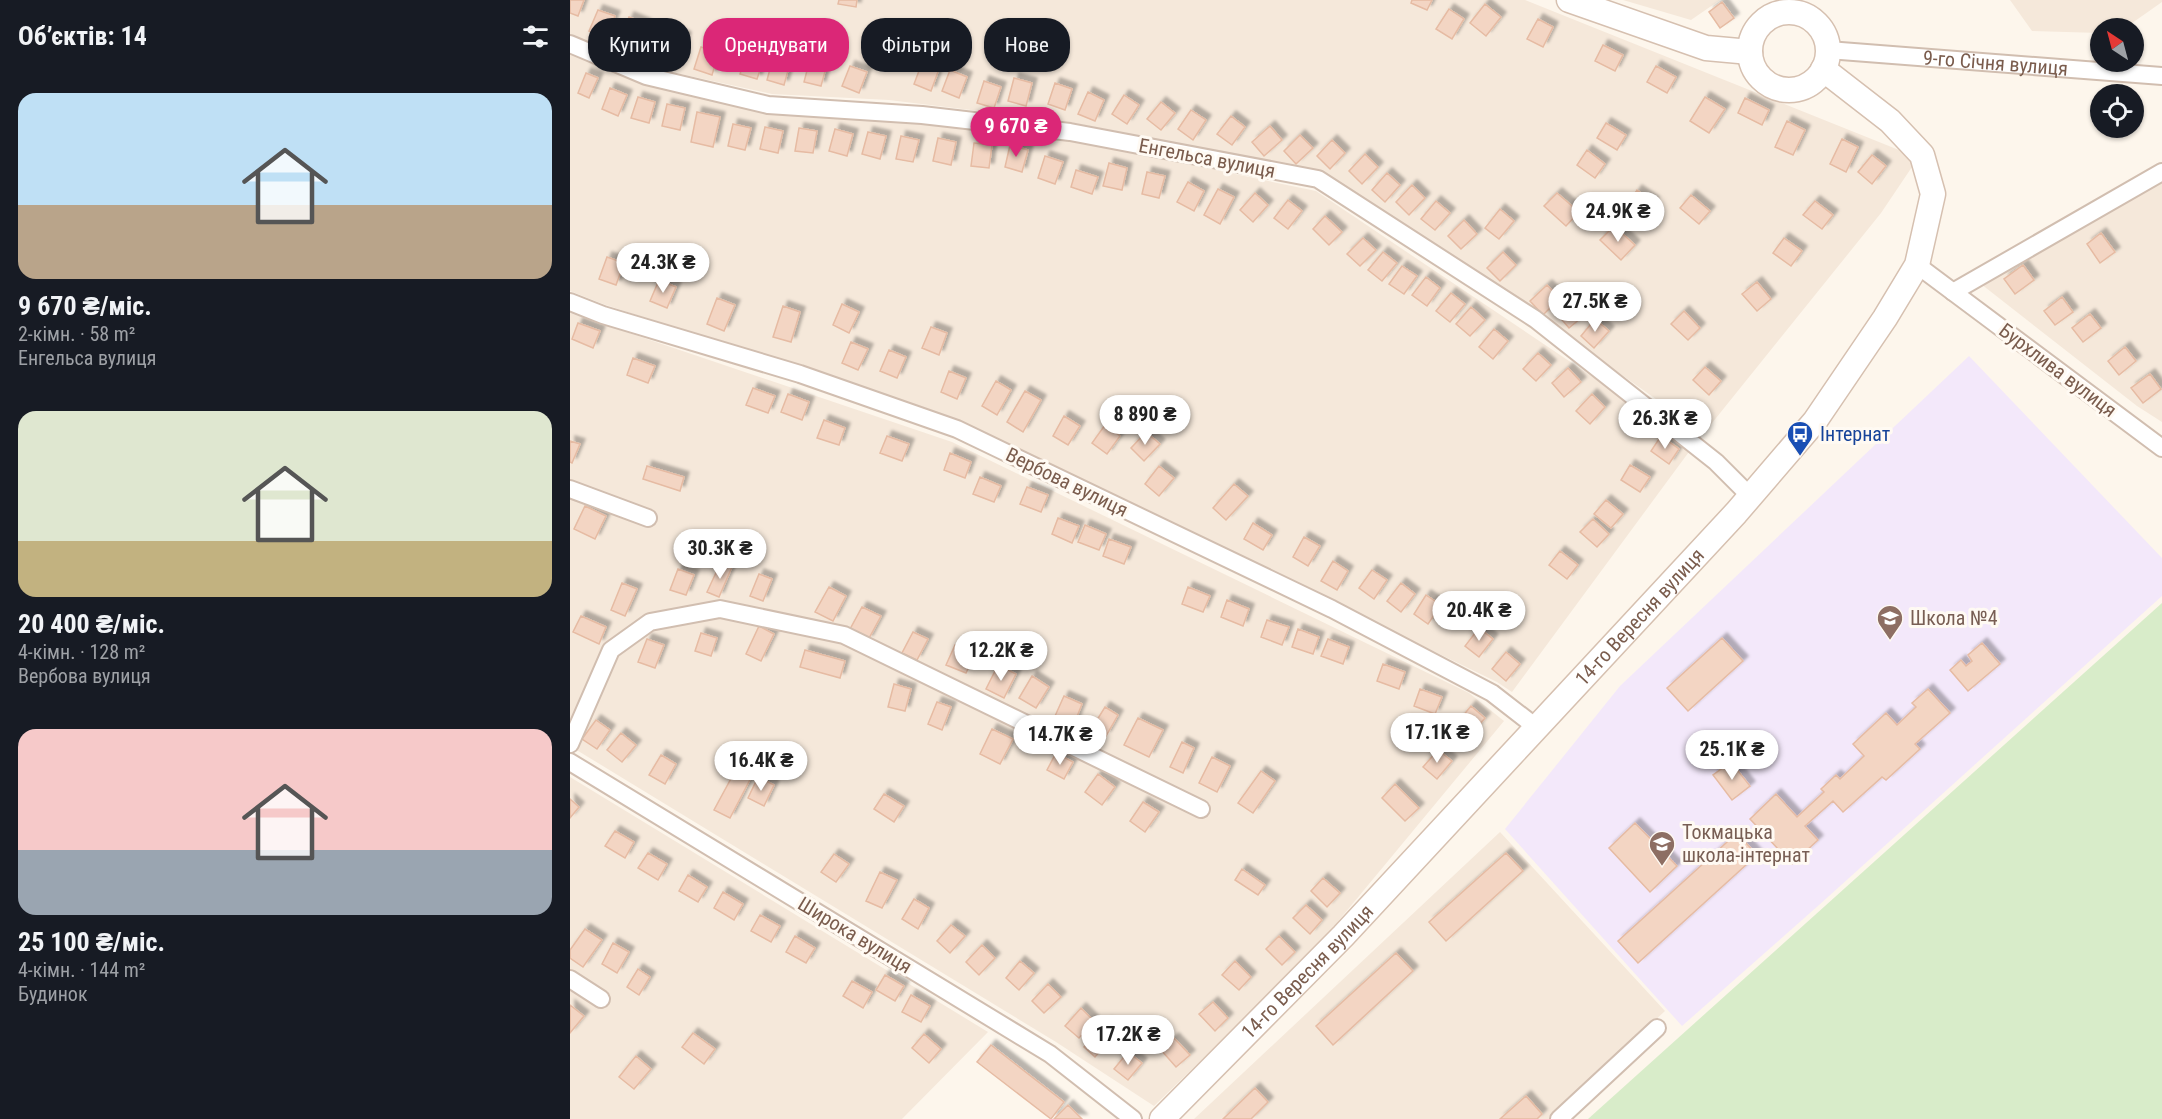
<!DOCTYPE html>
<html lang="uk">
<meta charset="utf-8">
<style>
body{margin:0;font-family:"Roboto Condensed",sans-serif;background:#20242c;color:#f1f3f6;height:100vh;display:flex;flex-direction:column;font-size:22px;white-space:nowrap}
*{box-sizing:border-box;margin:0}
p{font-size:20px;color:#9ea1a6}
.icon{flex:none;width:33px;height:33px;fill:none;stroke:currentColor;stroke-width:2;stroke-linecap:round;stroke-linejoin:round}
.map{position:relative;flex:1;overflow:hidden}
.details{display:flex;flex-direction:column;background:#171b24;width:570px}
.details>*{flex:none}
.top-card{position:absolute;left:18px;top:18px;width:570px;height:54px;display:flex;gap:12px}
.needle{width:39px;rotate:324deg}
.controls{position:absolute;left:1520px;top:18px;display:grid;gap:12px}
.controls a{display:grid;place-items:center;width:54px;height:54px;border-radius:50%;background:#171b24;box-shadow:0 2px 4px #0004;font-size:30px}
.price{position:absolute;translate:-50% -51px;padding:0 14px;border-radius:21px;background:#fff;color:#222;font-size:20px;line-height:39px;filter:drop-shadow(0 2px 3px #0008)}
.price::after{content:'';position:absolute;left:50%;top:36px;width:18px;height:14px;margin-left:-9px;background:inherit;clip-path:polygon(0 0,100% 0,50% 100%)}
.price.on{background:#db2777;color:#fff}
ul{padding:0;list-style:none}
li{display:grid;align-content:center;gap:12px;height:318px;padding:0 18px}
li span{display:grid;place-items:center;height:186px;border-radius:18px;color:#555}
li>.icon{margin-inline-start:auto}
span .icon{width:108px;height:108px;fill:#fffc;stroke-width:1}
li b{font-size:26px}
h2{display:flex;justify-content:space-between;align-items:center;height:72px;padding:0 18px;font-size:26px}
.chip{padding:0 21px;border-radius:24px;background:#171b24;box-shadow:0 2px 4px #0004;font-size:21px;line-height:54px}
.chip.on{background:#db2777;color:#fff}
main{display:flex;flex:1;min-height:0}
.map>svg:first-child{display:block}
</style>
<main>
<section class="details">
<h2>Об’єктів: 14<svg class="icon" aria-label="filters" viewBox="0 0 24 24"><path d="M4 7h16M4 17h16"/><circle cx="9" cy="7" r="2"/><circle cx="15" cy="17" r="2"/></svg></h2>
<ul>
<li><span style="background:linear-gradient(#bfe0f5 60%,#b9a48a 0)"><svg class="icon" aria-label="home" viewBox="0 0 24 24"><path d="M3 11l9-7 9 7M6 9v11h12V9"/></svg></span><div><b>9 670 ₴/міс.</b><p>2-кімн. · 58 m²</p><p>Енгельса вулиця</p></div></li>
<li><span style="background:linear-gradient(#dfe7d0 70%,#c2b280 0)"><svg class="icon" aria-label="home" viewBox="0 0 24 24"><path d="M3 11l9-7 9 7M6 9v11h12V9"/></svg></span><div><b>20 400 ₴/міс.</b><p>4-кімн. · 128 m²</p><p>Вербова вулиця</p></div></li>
<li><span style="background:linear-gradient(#f6c9c9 65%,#9aa5b1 0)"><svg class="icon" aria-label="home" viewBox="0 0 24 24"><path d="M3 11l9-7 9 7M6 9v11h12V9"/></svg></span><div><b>25 100 ₴/міс.</b><p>4-кімн. · 144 m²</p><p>Будинок</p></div></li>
</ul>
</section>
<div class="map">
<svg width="1592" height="1119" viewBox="0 0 1592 1119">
<defs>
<filter id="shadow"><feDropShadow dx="5" dy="-5" stdDeviation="1.5" flood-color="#0004"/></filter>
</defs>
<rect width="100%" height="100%" fill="#fdf6ec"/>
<path fill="#f5e8da" d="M0 0H955L1329 150 1344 164 1311 213 1134 433 967 315 751 171 499 122 319 100 202 94 83 68 0 36Z
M1053 0H1150L1121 20Z
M1440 0H1592V2L1555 28H1530V33L1462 31Z
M0 53 74 84 353 123 502 140 746 191 1124 445 942 692 927 682 390 421 33 304 0 291Z
M1592 179V422L1567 406 1411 284Z
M0 313 382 442 899 693 934 721 741 954 584 1106 486 1042 0 746Z
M0 777 418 1032 332 1119H0Z
M930 832 1095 1011 979 1119H624Z"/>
<path fill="#f3e8fa" d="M1399 356 1592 558V596L1249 905 1112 1026 935 829 1050 686Z"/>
<path fill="#d8ecc9" d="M1592 603V1119H1018Z"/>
<path fill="#f3d5c3" stroke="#e6bba3" stroke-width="1.5" filter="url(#shadow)" d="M0 0H14L8 16 0 13Z
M269 0H287L286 7 268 4Z
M842 0H862L857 10 841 3Z
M1152 2 1164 18 1150 28 1139 12Z
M915 4 931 17 916 36 900 23Z
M879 9 894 19 882 39 866 29Z
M28 10 45 16 36 38 19 31Z
M59 17 76 24 67 46 50 39Z
M968 19 983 27 973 47 957 39Z
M99 31 116 37 108 58 91 52Z
M1033 45 1053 55 1045 71 1025 61Z
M131 47 149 52 142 75 124 69Z
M177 52 194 58 187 79 170 74Z
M203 58 220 63 214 85 197 80Z
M240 59 257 64 251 86 234 82Z
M352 63 369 69 361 91 344 84Z
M280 66 297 72 289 93 272 86Z
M1086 66 1106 77 1097 93 1077 82Z
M380 70 397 77 389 98 372 91Z
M16 73 28 78 19 98 8 93Z
M444 78 462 83 456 106 438 101Z
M414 81 431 87 424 108 407 103Z
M485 83 502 89 495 110 478 104Z
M40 88 57 95 48 116 32 109Z
M518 92 534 100 525 121 508 114Z
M554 95 569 105 557 124 542 114Z
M68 97 85 102 79 123 61 118Z
M1135 97 1155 109 1139 133 1120 121Z
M1175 98 1199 110 1192 125 1168 113Z
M591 102 605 113 591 130 577 119Z
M97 104 115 108 110 130 92 126Z
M621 110 636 120 623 140 608 129Z
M127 112 150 117 143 147 121 142Z
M661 116 675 127 662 145 647 134Z
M1217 121 1235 130 1223 155 1205 147Z
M1036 123 1056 135 1047 150 1027 138Z
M163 124 181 128 175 150 158 146Z
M700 126 712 140 694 156 682 142Z
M195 127 213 131 208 153 190 149Z
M229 128 247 131 243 153 225 151Z
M265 129 283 134 277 156 259 151Z
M298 132 316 136 310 159 292 154Z
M730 135 743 148 726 164 714 151Z
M331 136 349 140 343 162 326 159Z
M368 138 386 142 381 165 363 161Z
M1272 139 1288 147 1276 172 1260 164Z
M762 140 775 153 760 169 747 156Z
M404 143 422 145 419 168 401 166Z
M440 145 458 150 452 172 435 167Z
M1017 150 1035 164 1025 178 1007 165Z
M795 154 808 167 792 184 779 171Z
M1302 155 1316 166 1302 184 1288 172Z
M475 156 493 162 485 184 468 178Z
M539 163 557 168 552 190 533 186Z
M506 170 528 177 522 194 501 187Z
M577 172 595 176 589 198 572 194Z
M817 173 830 185 815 202 802 190Z
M618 182 634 191 624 211 607 202Z
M842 185 855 198 839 215 826 202Z
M648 189 664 197 650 224 634 215Z
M1067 190 1084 202 1070 224 1052 213Z
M685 193 698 205 683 222 670 210Z
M987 193 1009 212 996 226 974 206Z
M1121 195 1140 211 1129 224 1110 208Z
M718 200 732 211 718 229 704 218Z
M866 201 880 213 865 230 851 219Z
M1245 201 1263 215 1252 229 1233 215Z
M930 209 944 221 929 239 915 228Z
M755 216 772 232 759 245 743 229Z
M894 220 907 234 891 249 878 236Z
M1044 226 1065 245 1051 260 1030 240Z
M1531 233 1545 252 1530 263 1517 244Z
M793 238 806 250 790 266 777 254Z
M1214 238 1232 251 1221 266 1203 253Z
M813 252 827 263 812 281 798 270Z
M933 252 946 265 930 281 917 268Z
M37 257 54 263 46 285 29 279Z
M1453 265 1464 280 1445 294 1434 279Z
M832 266 847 276 834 294 819 284Z
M856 277 870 288 857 306 842 295Z
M89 280 106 287 97 308 80 301Z
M1187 282 1201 299 1187 311 1172 294Z
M977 285 990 298 973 315 960 301Z
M881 293 895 304 880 322 866 311Z
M1492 297 1503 312 1485 325 1474 311Z
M147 298 165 305 154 331 137 324Z
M1005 299 1017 313 999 328 987 314Z
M272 304 289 312 279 333 263 325Z
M213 306 230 312 221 342 203 337Z
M901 307 915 320 900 336 886 324Z
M1114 311 1130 328 1118 340 1101 324Z
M1520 314 1531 328 1513 342 1502 328Z
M1025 319 1039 331 1024 348 1011 336Z
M8 323 30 331 23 348 2 339Z
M361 327 377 333 369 355 352 348Z
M924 329 938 341 923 359 909 347Z
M281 342 298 349 288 370 272 363Z
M1555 347 1566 361 1549 375 1538 361Z
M319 350 336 357 327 378 310 371Z
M968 353 981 365 966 381 953 369Z
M63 358 85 366 78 383 57 375Z
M1135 367 1151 381 1139 395 1123 380Z
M998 368 1011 382 994 397 982 383Z
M379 371 396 378 387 399 371 392Z
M1580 374 1591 389 1573 403 1561 388Z
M426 381 441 390 427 415 412 406Z
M183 388 205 396 198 413 176 405Z
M455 391 471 400 453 432 437 422Z
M218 394 239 402 232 420 211 412Z
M1022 394 1035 407 1020 424 1006 411Z
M494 416 510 426 498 445 483 436Z
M254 420 275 428 269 445 247 438Z
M535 425 550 436 537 454 522 443Z
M576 432 590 444 574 461 561 448Z
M317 436 339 444 332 461 310 453Z
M1091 436 1109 449 1099 464 1081 451Z
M0 441 10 444 2 463 0 462Z
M380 453 401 462 395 478 374 470Z
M1060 465 1080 477 1070 492 1051 480Z
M77 466 114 477 110 491 73 479Z
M589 466 604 478 589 496 575 484Z
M410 477 431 486 424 502 403 494Z
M664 484 678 496 656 520 643 508Z
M457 487 478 495 471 512 450 504Z
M1036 500 1053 514 1041 528 1024 514Z
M15 506 36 516 25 539 4 529Z
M488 518 509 526 502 543 482 534Z
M1023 519 1039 534 1027 547 1010 532Z
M683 523 702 535 693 550 674 539Z
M515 525 536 534 529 550 508 542Z
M734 537 750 546 738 566 723 557Z
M539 539 561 547 554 564 533 556Z
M990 551 1008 565 997 579 979 565Z
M763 561 778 571 767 590 751 581Z
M151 562 162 567 149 597 137 592Z
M108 569 124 575 116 595 100 590Z
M802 570 817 580 804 599 789 588Z
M189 574 202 579 193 601 180 596Z
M52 583 67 589 55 616 41 610Z
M831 583 845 594 831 612 817 601Z
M259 587 276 596 263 621 245 612Z
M618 587 640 596 633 612 612 604Z
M856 595 871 605 858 624 844 614Z
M657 600 679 609 673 626 651 617Z
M292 607 311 616 298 640 279 631Z
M11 616 36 627 29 644 3 632Z
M697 620 719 627 712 645 691 637Z
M189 626 204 634 191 661 176 654Z
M909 628 923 639 909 657 895 646Z
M728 629 749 637 743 654 722 647Z
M343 632 358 639 347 660 332 653Z
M131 633 147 638 141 656 125 651Z
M1152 638 1173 661 1118 711 1097 688Z
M77 639 94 645 85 668 68 662Z
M758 639 779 647 773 664 751 656Z
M1412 643 1430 664 1398 691 1380 670 1391 660 1396 666 1402 661 1398 655Z
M385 645 405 654 396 673 376 665Z
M235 650 275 661 270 678 230 667Z
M936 652 950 664 936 681 922 669Z
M813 664 835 672 829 689 807 681Z
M428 665 446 674 434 698 416 689Z
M462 676 479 687 466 708 449 698Z
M324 684 341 689 335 711 318 707Z
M850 689 872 697 865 714 844 706Z
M1358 689 1380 713 1345 744 1350 749 1316 780 1312 777 1273 812 1263 801 1235 826 1248 840 1222 864 1180 819 1206 794 1227 817 1254 792 1251 789 1266 775 1270 779 1294 756 1283 744 1316 713 1327 725 1346 707 1342 703Z
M494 696 512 704 504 724 485 716Z
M367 702 381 707 372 730 358 724Z
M901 706 915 718 900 735 887 723Z
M535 707 548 715 536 736 522 728Z
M568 718 593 730 579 757 554 745Z
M26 720 40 730 27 749 12 739Z
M422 729 443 739 430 764 410 754Z
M51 733 66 745 52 762 37 750Z
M612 742 624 748 613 773 600 767Z
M868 750 882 761 867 779 853 767Z
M486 753 503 762 494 779 477 770Z
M91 755 106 764 95 784 79 775Z
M642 757 660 766 647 792 629 783Z
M170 762 185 770 160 818 144 810Z
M1161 762 1180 786 1162 800 1143 775Z
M691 771 705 781 683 813 668 803Z
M528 774 545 787 532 805 515 792Z
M188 777 204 785 194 806 178 798Z
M825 784 849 808 835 821 812 798Z
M314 794 334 806 324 822 304 809Z
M0 799 9 807 0 818Z
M573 802 589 812 575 832 560 821Z
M1065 823 1107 866 1080 892 1039 848Z
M45 831 64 842 55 858 35 846Z
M1167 833 1187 855 1068 963 1048 941Z
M78 853 97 864 88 880 68 868Z
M936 853 953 871 876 941 859 922Z
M264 854 279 864 266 882 251 872Z
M672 869 695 885 688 895 665 880Z
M310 872 327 880 312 908 296 901Z
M118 875 137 887 128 902 109 891Z
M753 878 770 893 757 907 741 891Z
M153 892 173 904 164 920 144 908Z
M344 899 359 908 348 929 332 919Z
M736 905 752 920 740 934 723 918Z
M190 915 210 926 201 942 181 931Z
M381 925 395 936 380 953 367 941Z
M15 929 32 940 13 967 0 958V950Z
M225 936 245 948 236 963 216 952Z
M709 936 725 952 712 965 696 949Z
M43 943 59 952 47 973 32 964Z
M412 945 425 958 409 975 396 962Z
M826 953 843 971 763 1045 746 1026Z
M450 961 464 973 449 990 436 978Z
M665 961 681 977 669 990 652 975Z
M68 969 80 977 69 995 57 987Z
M315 975 334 986 325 1001 306 990Z
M282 981 302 992 293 1008 273 996Z
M478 984 491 997 474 1013 462 1001Z
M341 995 360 1006 351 1022 332 1012Z
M643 1002 658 1018 645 1031 629 1014Z
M0 1005 14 1016 0 1033Z
M511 1008 524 1021 509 1038 495 1026Z
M537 1022 547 1032 525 1057 514 1047Z
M123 1033 145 1049 134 1064 112 1047Z
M354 1034 371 1049 359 1063 342 1048Z
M604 1038 620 1055 606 1067 591 1050Z
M421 1045 494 1102 481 1119 407 1062Z
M558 1052 572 1063 558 1080 544 1069Z
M66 1056 81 1069 64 1089 49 1077Z
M685 1088 698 1102 681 1119H653Z
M956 1096 972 1114 967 1119H930Z
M498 1105 512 1119H484Z"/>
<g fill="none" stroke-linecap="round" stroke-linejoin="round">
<g stroke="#d1beb0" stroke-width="20">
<g id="street">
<path d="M0 44 76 76 198 105 352 115 500 132 748 179 965 319 1146 462 1180 496"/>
<path id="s1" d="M1258 50 1592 76"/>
<path d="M1347 265 1592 448"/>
<path d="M1383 292 1592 172"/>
<path d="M0 302 33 315 230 374 387 429 762 609 922 693 966 727"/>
<path d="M0 489 78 518"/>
<path d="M0 744 41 650 80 622 150 609 274 635 631 809"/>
<path d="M0 762 480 1054 563 1119"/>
<path d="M0 979 31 999"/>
<path d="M989 1119 1087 1028"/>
</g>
</g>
<g stroke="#d6c0b0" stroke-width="27">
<g id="secondary">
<path d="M999 0 1136 48 1180 52"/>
<circle cx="1219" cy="51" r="39"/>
<path id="s2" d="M592 1119 773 936 1166 513 1245 421 1315 318 1347 265 1363 194 1352 155 1320 121 1253 69"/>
</g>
</g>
<use href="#street" stroke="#fff" stroke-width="16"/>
<use href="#secondary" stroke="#fff" stroke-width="24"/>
</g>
<defs>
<g id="bus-pin" transform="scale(1.35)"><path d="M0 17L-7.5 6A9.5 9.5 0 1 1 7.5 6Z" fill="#1a4fb4" stroke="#fffaf3"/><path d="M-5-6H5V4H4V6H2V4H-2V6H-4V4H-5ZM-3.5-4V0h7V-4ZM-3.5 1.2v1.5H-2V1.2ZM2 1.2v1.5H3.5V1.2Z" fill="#fff"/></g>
<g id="school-pin" transform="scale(1.35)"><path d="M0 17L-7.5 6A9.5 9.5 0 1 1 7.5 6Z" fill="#8d6e63" stroke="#fffaf3"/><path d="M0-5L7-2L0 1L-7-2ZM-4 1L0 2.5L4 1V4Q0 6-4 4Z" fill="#fff"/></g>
</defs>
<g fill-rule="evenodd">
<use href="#bus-pin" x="1230" y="434"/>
<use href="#school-pin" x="1320" y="618"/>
<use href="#school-pin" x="1092" y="844"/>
</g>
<g text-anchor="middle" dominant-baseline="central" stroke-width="6" stroke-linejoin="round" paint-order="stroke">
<g font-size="20" fill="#7a5c4d" stroke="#fffaf3">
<text stroke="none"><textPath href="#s1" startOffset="168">9-го Січня вулиця</textPath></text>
<text transform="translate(637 158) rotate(11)">Енгельса вулиця</text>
<text transform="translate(1488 370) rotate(37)">Бурхлива вулиця</text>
<text transform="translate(497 482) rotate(26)">Вербова вулиця</text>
<text stroke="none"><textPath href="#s2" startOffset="693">14-го Вересня вулиця</textPath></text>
<text transform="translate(285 935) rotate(31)">Широка вулиця</text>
<text stroke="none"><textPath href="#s2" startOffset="207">14-го Вересня вулиця</textPath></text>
</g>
<g font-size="20" fill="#164399" stroke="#fffaf3" text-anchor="start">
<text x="1250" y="434">Інтернат</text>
</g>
<g font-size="20" fill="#785e54" stroke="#fffaf3" text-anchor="start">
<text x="1340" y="618">Школа №4</text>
<text x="1112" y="832">Токмацька<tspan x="1112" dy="23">школа-інтернат</tspan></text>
</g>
</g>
</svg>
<div class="controls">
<a><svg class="needle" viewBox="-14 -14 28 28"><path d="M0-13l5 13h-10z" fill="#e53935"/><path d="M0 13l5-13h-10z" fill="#9ea1a6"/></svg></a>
<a><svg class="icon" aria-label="locate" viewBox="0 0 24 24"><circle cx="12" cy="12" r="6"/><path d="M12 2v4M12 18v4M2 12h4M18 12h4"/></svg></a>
</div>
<b class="price on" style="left:446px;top:158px">9 670 ₴</b>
<b class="price" style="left:1048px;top:243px">24.9K ₴</b>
<b class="price" style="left:93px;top:294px">24.3K ₴</b>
<b class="price" style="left:1025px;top:333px">27.5K ₴</b>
<b class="price" style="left:575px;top:446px">8 890 ₴</b>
<b class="price" style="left:1095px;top:450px">26.3K ₴</b>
<b class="price" style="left:150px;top:580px">30.3K ₴</b>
<b class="price" style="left:909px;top:642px">20.4K ₴</b>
<b class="price" style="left:431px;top:682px">12.2K ₴</b>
<b class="price" style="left:867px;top:764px">17.1K ₴</b>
<b class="price" style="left:490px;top:766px">14.7K ₴</b>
<b class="price" style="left:1162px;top:781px">25.1K ₴</b>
<b class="price" style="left:191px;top:792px">16.4K ₴</b>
<b class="price" style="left:558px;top:1066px">17.2K ₴</b>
<div class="top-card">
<a class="chip">Купити</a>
<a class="chip on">Орендувати</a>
<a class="chip">Фільтри</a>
<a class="chip">Нове</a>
</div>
</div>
</main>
